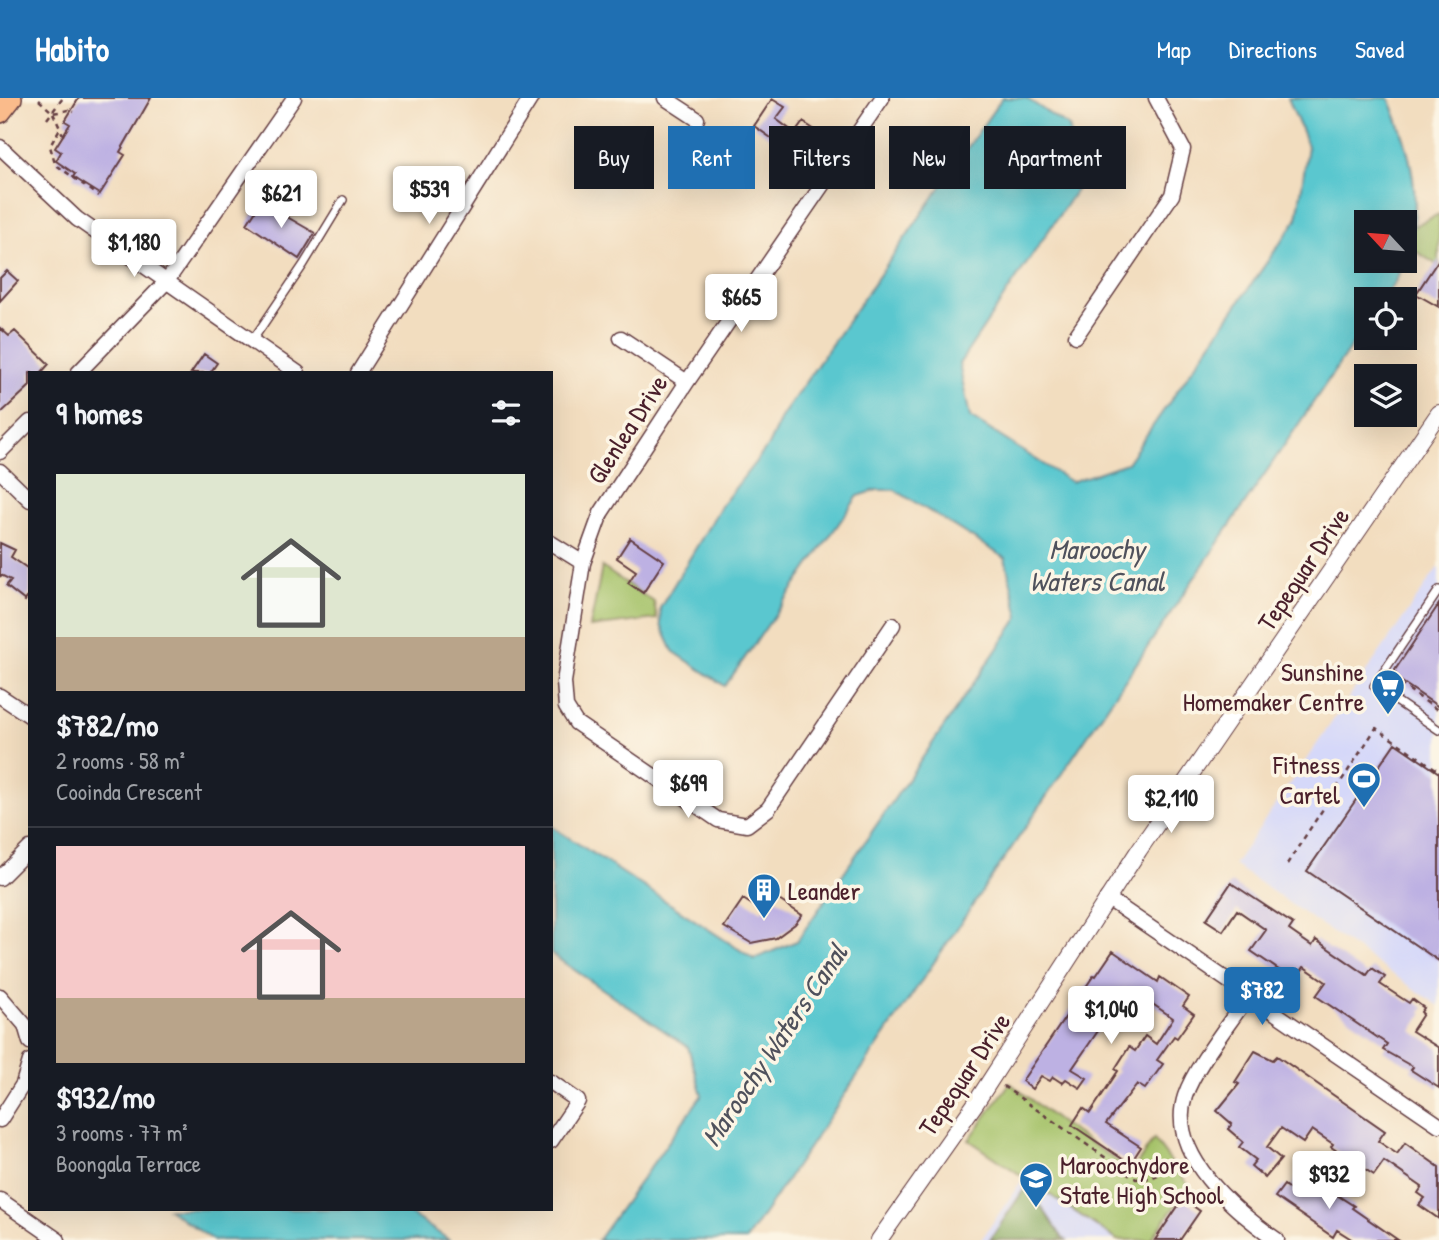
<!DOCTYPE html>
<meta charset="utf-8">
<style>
body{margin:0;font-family:"Patrick Hand",sans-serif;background:#242831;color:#f1f3f6;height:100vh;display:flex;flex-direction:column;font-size:26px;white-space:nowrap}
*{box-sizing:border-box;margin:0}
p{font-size:23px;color:#9ea1a6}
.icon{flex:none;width:38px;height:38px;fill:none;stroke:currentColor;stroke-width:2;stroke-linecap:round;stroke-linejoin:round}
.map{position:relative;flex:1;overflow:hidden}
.side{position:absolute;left:28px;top:273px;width:525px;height:840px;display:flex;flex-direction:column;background:#171b24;border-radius:0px;box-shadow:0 7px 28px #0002}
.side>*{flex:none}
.top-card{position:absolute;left:574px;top:28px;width:665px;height:63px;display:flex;gap:14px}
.needle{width:46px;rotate:296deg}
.fabs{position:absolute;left:1354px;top:112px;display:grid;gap:14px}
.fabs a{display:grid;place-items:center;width:63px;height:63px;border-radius:0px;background:#171b24;box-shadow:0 7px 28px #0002;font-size:35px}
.price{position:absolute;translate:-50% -60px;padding:0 16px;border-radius:7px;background:#fff;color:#222;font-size:23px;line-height:46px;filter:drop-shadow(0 2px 4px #0008)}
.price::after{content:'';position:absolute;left:50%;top:42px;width:21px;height:16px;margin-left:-10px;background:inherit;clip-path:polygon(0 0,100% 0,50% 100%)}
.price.selected{background:#1f6fb2;color:#fff}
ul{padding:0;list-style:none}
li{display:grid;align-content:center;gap:14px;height:371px;padding:0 28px}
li+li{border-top:2px solid #363941}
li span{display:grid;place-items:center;height:217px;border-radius:0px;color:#555}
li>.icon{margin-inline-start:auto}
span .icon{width:126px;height:126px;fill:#fffc;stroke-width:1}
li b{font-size:30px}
h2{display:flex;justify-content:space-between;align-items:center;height:84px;padding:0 28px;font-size:30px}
.tag{padding:0 24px;border-radius:0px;background:#171b24;box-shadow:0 7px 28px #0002;font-size:24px;line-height:63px}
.tag.selected{background:#1f6fb2;color:#fff}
header{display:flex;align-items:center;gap:42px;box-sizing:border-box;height:98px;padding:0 35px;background:#1f6fb2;color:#fff}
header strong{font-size:33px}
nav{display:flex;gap:38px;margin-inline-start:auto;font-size:24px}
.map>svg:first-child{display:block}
</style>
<header>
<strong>Habito</strong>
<nav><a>Map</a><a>Directions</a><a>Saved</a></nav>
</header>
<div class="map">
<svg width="1439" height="1142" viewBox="0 0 1439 1142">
<rect width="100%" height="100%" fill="#fcf5e5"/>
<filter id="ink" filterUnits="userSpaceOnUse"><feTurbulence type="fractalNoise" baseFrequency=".0143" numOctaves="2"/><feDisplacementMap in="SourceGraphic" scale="14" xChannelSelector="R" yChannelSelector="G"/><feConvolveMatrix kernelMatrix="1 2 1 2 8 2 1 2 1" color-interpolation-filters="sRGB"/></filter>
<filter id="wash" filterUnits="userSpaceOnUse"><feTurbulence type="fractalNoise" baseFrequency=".00686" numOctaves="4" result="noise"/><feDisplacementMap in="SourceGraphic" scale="28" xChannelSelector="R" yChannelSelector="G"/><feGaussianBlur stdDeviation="1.57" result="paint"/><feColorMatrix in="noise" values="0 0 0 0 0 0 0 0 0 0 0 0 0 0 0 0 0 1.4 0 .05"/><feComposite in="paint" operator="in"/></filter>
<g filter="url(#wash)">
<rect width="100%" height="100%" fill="#f2ddbf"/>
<path fill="#d5d8f9" d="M1439 468V908L1234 767Z
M1024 1079 1117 1142H981Z"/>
<path fill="#a5c269" stroke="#78704a" stroke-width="2" d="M1439 116V168L1409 149 1414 128Z
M602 469 654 504 657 521 590 529Z
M1010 985 1058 1023 1132 1073 1154 1041 1189 1088 1151 1142H1117L969 1042Z"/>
<path fill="#84a85d" stroke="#676444" stroke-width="2" d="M1027 1087 1062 1139 1066 1142H990Z"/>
<path fill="#5ac7cf" stroke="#52737d" stroke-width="2" d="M1002 0H1026L1069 29 1082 83 959 266 970 319 1071 384 1127 365 1297 121 1308 48 1288 0H1389C1410 50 1426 107 1405 159V124H1367V163H1404L1396 182 1383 201H1367V225L746 1142H598L702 997 688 949 551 856V728L754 861 797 843 1019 519 1005 460 895 392H877L858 398 725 588 673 553 661 527 660 510 721 408 768 348 782 318Z
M168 1111H403L449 1142H213Z"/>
<g id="blocks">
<path fill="#bdb1e3" d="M79 0H151L120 54 125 57 100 96 73 79 75 76 56 63 61 54 55 50 70 26 65 23Z
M772 1 785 9 776 21 795 35 803 24 818 34 809 47 812 49 803 62 754 28Z
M261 104 315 135 299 161 247 126Z
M1439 161V209L1416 196Z
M7 173 18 183 0 203V180Z
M0 230 9 238 15 233 49 266 41 275H30V288L0 316Z
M204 256 217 265 210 275H191Z
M630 440 664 463 643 495 628 485 636 473 617 460Z
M0 445 15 452 11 459 30 472V495L25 503 6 488 11 482 1 477 0 479Z
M1439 506V609L1396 580 1395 572Z
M1395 645 1439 675V863L1307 773Z
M1231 785 1293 826 1289 832 1312 848 1316 842 1367 877 1372 870 1385 879 1380 886 1409 905 1412 901 1424 910 1421 914 1423 916 1412 933 1439 950V990L1411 972 1413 969 1383 952 1387 946 1316 898 1326 884 1304 869 1295 883 1251 853 1266 832 1237 812 1223 833 1206 822Z
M771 797 802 817 795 826 776 840 751 845 724 829 743 801 762 813Z
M1113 853 1158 884 1160 879 1189 899 1183 908 1194 916 1177 940 1174 938 1157 962 1163 966 1145 991 1137 986 1106 1026 1141 1049 1130 1066 1072 1027 1083 1010 1090 1015 1118 973 1115 971 1129 949 1135 953 1145 938 1156 946 1173 920 1132 892 1131 894 1124 890 1108 914 1121 922 1111 937 1100 930 1072 971 1087 980 1080 990 1066 981 1062 985 1053 979 1050 983 1041 978 1032 991 1022 983 1094 877 1096 878Z
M1255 953 1273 962 1277 958 1385 1033 1378 1043 1397 1056 1405 1045 1439 1069V1121L1419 1107 1425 1100 1418 1095 1422 1089 1384 1063 1374 1077 1331 1049 1333 1046 1312 1032 1303 1045 1281 1030 1267 1049 1281 1061 1265 1080 1251 1068 1256 1062 1239 1049 1243 1044 1228 1031 1232 1026 1217 1013 1239 986 1235 984Z
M1304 1076 1354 1108 1352 1110 1398 1142H1353L1337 1132 1333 1139 1275 1099 1284 1087 1289 1091 1299 1077 1301 1079Z
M1183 1101 1200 1113 1180 1142H1155Z"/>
</g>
</g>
<g filter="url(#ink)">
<use href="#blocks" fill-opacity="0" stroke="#633c41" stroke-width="2"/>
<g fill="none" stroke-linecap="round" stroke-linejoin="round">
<g stroke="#633c41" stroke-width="10">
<path id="service" d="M252 243 304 166 343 102
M1439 492 1374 588 1439 632"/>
</g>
<g stroke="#633c41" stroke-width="17">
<path id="minor" d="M665 0 697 21
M882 0 687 284 601 415 583 465 564 584 566 609 576 625 718 722 747 727 768 711 893 527
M0 49 77 121 298 275
M1076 238 1172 97 1183 51 1156 0
M621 240 687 284
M78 275 167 183 294 0
M358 275 531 0
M0 354 30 324
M0 373 30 402
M551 445 583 465
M0 598 30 618
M0 780 30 750
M1107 800 1439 1027
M0 898 25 927 30 944
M1248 898C1230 925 1195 968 1185 998 1166 1056 1235 1113 1277 1142
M551 984 578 1003 551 1043
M0 1022 23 986 30 963
M0 1102 58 1142"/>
</g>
<g stroke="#633c41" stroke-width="18">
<path id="tertiary" d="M879 1142 975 1006 1139 752 1439 315"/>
</g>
<g stroke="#633c41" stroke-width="24">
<path id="primary" d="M0 14 11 0"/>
</g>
<path stroke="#633c41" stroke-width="2.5" stroke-dasharray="5 5" stroke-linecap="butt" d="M39 2 53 15 69 12 74 14
M53 15 64 39
M47 21 63 0
M59 32 50 48 55 66 99 98
M1392 580 1439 613
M1287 766 1376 630 1439 673
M1003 988 1136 1081 1151 1080 1181 1067"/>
<use href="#service" stroke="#fff" stroke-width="7"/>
<use href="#minor" stroke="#fff" stroke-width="14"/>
<use href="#tertiary" stroke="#fff" stroke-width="16"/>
<use href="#primary" stroke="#fabb8b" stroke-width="21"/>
</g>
</g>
<defs>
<g id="supermarket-pin" transform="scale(1.75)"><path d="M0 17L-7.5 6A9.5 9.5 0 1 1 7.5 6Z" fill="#1f6fb2" stroke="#fcf5e5"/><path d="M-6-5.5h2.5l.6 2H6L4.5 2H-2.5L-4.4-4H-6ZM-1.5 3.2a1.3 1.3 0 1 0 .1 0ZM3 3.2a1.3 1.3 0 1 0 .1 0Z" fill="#fff"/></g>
<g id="stadium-pin" transform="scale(1.75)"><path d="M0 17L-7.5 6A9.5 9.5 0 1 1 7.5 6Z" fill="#1f6fb2" stroke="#fcf5e5"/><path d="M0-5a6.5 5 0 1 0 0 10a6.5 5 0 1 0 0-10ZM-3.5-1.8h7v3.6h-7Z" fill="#fff"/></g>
<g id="building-pin" transform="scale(1.75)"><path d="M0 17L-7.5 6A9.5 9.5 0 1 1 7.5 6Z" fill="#1f6fb2" stroke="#fcf5e5"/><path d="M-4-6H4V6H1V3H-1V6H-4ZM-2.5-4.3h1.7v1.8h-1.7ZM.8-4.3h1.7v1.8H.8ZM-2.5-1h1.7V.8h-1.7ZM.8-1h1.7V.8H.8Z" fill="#fff"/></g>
<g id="school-pin" transform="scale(1.75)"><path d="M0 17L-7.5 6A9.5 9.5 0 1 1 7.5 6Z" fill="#1f6fb2" stroke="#fcf5e5"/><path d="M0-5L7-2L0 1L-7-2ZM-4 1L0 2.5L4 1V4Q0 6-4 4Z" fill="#fff"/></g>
</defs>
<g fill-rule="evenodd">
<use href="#supermarket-pin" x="1388" y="588"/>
<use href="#stadium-pin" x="1364" y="681"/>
<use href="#building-pin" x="764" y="792"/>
<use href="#school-pin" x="1036" y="1081"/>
</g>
<g text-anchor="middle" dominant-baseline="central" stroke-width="7" stroke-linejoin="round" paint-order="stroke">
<g font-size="26" fill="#4a1f2b" stroke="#fcf5e5">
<text transform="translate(627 331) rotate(-57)">Glenlea Drive</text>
<text transform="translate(1303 471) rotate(-56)">Tepequar Drive</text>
<text transform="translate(964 976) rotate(-56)">Tepequar Drive</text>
</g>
<g font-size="26" fill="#4a1f2b" stroke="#fcf5e5" text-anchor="end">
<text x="1364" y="573">Sunshine<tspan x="1364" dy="30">Homemaker Centre</tspan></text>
<text x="1340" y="666">Fitness<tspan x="1340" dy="30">Cartel</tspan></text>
<text x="788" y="792" text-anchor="start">Leander</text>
<text x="1060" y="1066" text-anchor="start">Maroochydore<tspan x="1060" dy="30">State High School</tspan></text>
</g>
<g font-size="28" font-style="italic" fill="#4f515c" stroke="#fcf5e5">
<text x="1097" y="451">Maroochy<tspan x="1097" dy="32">Waters Canal</tspan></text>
<text transform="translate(774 947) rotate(-56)">Maroochy Waters Canal</text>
</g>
</g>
</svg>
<div class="fabs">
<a><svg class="needle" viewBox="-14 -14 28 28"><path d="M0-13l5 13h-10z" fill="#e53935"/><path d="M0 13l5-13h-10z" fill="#9ea1a6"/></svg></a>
<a><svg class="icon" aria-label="locate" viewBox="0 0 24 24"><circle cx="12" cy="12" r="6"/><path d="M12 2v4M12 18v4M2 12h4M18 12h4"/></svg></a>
<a><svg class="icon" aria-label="layers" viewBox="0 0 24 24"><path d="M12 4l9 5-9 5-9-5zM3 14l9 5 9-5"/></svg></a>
</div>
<b class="price" style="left:429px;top:128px">$539</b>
<b class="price" style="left:281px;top:132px">$621</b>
<b class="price" style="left:134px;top:181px">$1,180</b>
<b class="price" style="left:741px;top:236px">$665</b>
<b class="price" style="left:688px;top:722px">$699</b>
<b class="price" style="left:1171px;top:737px">$2,110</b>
<b class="price selected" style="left:1262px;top:929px">$782</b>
<b class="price" style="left:1111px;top:948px">$1,040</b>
<b class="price" style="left:1329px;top:1113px">$932</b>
<div class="top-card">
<a class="tag">Buy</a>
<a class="tag selected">Rent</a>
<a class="tag">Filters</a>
<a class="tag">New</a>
<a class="tag">Apartment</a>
</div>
<section class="side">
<h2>9 homes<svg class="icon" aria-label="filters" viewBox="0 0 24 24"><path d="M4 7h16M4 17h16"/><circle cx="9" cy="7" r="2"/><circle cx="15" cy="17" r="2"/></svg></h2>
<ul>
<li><span style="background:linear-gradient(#dfe7d0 75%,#b9a48a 0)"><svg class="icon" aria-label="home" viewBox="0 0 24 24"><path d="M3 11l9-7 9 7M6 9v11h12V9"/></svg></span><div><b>$782/mo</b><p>2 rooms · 58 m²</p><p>Cooinda Crescent</p></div></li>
<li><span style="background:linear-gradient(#f6c9c9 70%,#b9a48a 0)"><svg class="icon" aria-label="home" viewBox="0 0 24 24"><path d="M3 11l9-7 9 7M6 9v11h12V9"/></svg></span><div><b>$932/mo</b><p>3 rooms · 77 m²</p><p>Boongala Terrace</p></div></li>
</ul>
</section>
</div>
